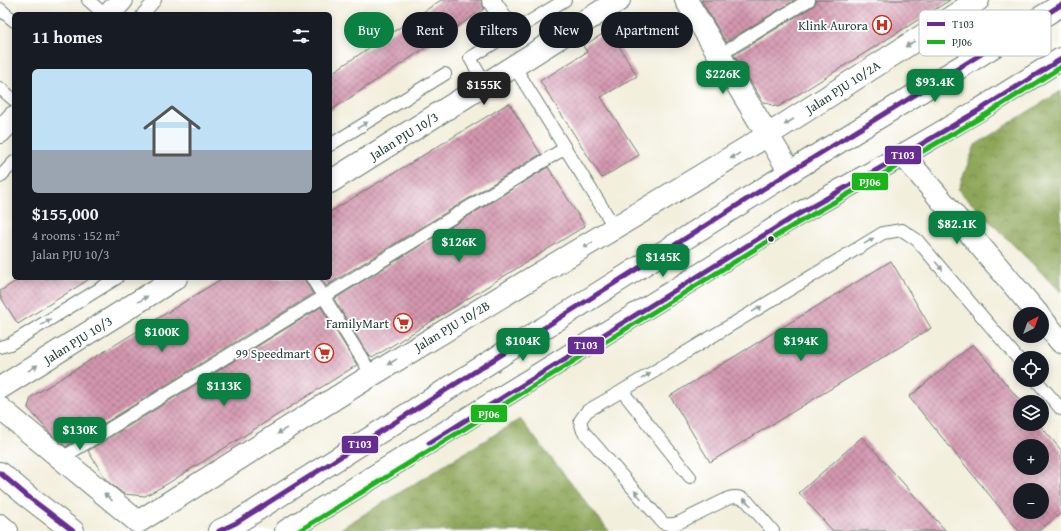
<!DOCTYPE html>
<meta charset="utf-8">
<style>
body{margin:0;font-family:"Gentium Book Plus",serif;background:#242831;color:#f1f3f6;height:100vh;display:flex;flex-direction:column;font-size:15px;white-space:nowrap}
*{box-sizing:border-box;margin:0}
p{font-size:13px;color:#9ea1a6}
.icon{flex:none;width:22px;height:22px;fill:none;stroke:currentColor;stroke-width:2;stroke-linecap:round;stroke-linejoin:round}
.map{position:relative;flex:1;overflow:hidden}
.drawer{position:absolute;left:12px;top:12px;width:320px;height:268px;display:flex;flex-direction:column;background:#171b24;border-radius:6px;box-shadow:0 2px 10px #0003}
.drawer>*{flex:none}
.top-card{position:absolute;left:344px;top:12px;width:380px;height:36px;display:flex;gap:8px}
.needle{width:26px;rotate:41deg}
.tools{position:absolute;left:1013px;top:307px;display:grid;gap:8px}
.tools a{display:grid;place-items:center;width:36px;height:36px;border-radius:50%;background:#171b24;box-shadow:0 2px 10px #0003;font-size:20px}
.price{position:absolute;translate:-50% -34px;padding:0 9px;border-radius:8px;background:#0b8043;color:#fff;font-size:13px;line-height:26px;filter:drop-shadow(0 1px 2px #0008)}
.price::after{content:'';position:absolute;left:50%;top:24px;width:12px;height:9px;margin-left:-6px;background:inherit;clip-path:polygon(0 0,100% 0,50% 100%)}
.price.on{background:#222;color:#fff}
ul{padding:0;list-style:none}
li{display:grid;align-content:center;gap:8px;height:212px;padding:0 20px}
li+li{border-top:1px solid #363941}
li span{display:grid;place-items:center;height:124px;border-radius:6px;color:#555}
li>.icon{margin-inline-start:auto}
span .icon{width:72px;height:72px;fill:#fffc;stroke-width:1}
li b{font-size:17px}
h2{display:flex;justify-content:space-between;align-items:center;height:48px;padding:0 20px;font-size:17px}
.tag{padding:0 14px;border-radius:18px;background:#171b24;box-shadow:0 2px 10px #0003;font-size:14px;line-height:36px}
.tag.on{background:#0b8043;color:#fff}
.map>svg:first-child{display:block}
</style>
<div class="map">
<svg width="1061" height="531" viewBox="0 0 1061 531">
<defs>
<pattern id="forest-crowns" width="20" height="18" patternUnits="userSpaceOnUse"><rect width="20" height="18" fill="#8da659"/><path d="M2 6a3 3 0 1 1 6 0M12 15a3 3 0 1 1 6 0" fill="none" stroke="#73884a"/></pattern>
<pattern id="building-cross-hatch" width="8" height="8" patternUnits="userSpaceOnUse"><rect width="8" height="8" fill="#d396ae"/><path d="M0 0l8 8M0 8l8-8" fill="none" stroke="#ab7c8e"/></pattern>
</defs>
<rect width="100%" height="100%" fill="#fff"/>
<filter id="ink" filterUnits="userSpaceOnUse"><feTurbulence type="fractalNoise" baseFrequency=".025" numOctaves="2"/><feDisplacementMap in="SourceGraphic" scale="8" xChannelSelector="R" yChannelSelector="G"/><feConvolveMatrix kernelMatrix="1 2 1 2 8 2 1 2 1" color-interpolation-filters="sRGB"/></filter>
<filter id="wash" filterUnits="userSpaceOnUse"><feTurbulence type="fractalNoise" baseFrequency=".012" numOctaves="4" result="noise"/><feDisplacementMap in="SourceGraphic" scale="16" xChannelSelector="R" yChannelSelector="G"/><feGaussianBlur stdDeviation="0.9" result="paint"/><feColorMatrix in="noise" values="0 0 0 0 0 0 0 0 0 0 0 0 0 0 0 0 0 1.4 0 .05"/><feComposite in="paint" operator="in"/></filter>
<g filter="url(#wash)">
<rect width="100%" height="100%" fill="#f3efdd"/>
<path fill="url(#forest-crowns)" stroke="#567246" d="M1061 91V292L958 190 975 145Z
M520 419 609 531H338L345 526Z"/>
<g id="blocks">
<path fill="url(#building-cross-hatch)" fill-rule="evenodd" d="M441 0H481L484 9 330 111V74Z
M701 0H795L726 42Z
M816 0H950L778 107 763 102 734 55 813 6 815 4Z
M609 30 637 76 601 97 639 155 602 178 540 81 587 52 583 46Z
M509 103 541 154 326 286 321 278H330V212Z
M548 167 585 226 372 358 370 356 369 357 334 299Z
M891 261 931 328 710 462 670 396Z
M21 278H91L18 324 0 296V291Z
M223 278H305L306 282 313 294 66 447 50 433 28 408 31 397Z
M321 307 357 365 167 484 145 496 124 494 107 481 88 451Z
M973 344 1021 402H1020V424H1039L1061 450V513L1039 531H1019L909 397ZM1020 446H1042V468H1020ZM1020 490H1042V512H1020Z
M862 437 946 531H833L799 493Z"/>
</g>
</g>
<g filter="url(#ink)">
<use href="#blocks" fill-opacity="0" stroke="#697b6f" stroke-width="1"/>
<g fill="none" stroke-linecap="round" stroke-linejoin="round">
<g stroke="#697b6f" stroke-width="14">
<path id="service" d="M88 0 104 14
M0 9 14 21
M143 14 155 0
M719 55 809 0
M514 66 615 228
M485 84 470 58 565 0
M0 88 14 100
M330 145 445 74
M0 177 14 162
M312 278 372 375
M0 347 10 344 117 278
M1036 380 1061 409
M622 391 690 477
M62 458 565 148
M773 531 747 501C741 497 736 496 729 498L678 523C672 525 668 525 663 523L583 431 580 421 587 411 622 391 883 233 902 230 917 240 1020 361"/>
</g>
<g stroke="#697b6f" stroke-width="20">
<path id="pedestrian" d="M491 0 513 33"/>
</g>
<g stroke="#697b6f" stroke-width="24">
<path id="minor" d="M686 0 790 172
M903 155 1038 314
M330 182 619 0
M1042 319 1061 342
M0 388 176 278
M0 408 138 522 372 375 768 135 978 0"/>
</g>
<g stroke="#697b6f" stroke-width="24">
<path id="tertiary" d="M109 14 122 0
M0 132 14 117
M0 473 26 495 73 531
M0 525 7 531
M219 531 236 523 790 172 1061 5
M286 531 790 219 903 155 981 109 1061 59"/>
</g>
<use href="#service" stroke="#fff" stroke-width="12"/>
<use href="#pedestrian" stroke="#fff" stroke-width="18"/>
<use href="#minor" stroke="#fff" stroke-width="22"/>
<use href="#tertiary" stroke="#fff" stroke-width="22"/>
<g stroke="#fff" stroke-width="8">
<path id="bus-1" d="M429 443 790 219 903 155 981 109 1061 59
M0 473 26 495 73 531
M219 531 236 523 790 172 1061 5"/>
</g>
<g stroke="#fff" stroke-width="8">
<path id="bus-2" d="M299 531 794 225 906 161 985 115 1061 67"/>
</g>
<use href="#bus-1" stroke="#662d91" stroke-width="5"/>
<use href="#bus-2" stroke="#1bb41b" stroke-width="5"/>
</g>
<defs><path id="oneway-solid" d="M-6-.8H1V-3.2L6.5 0L1 3.2V.8H-6Z"/></defs>
<g fill="#8f9e9a">
<use href="#oneway-solid" transform="translate(910 44) rotate(147)"/>
<use href="#oneway-solid" transform="translate(789 122) rotate(147)"/>
<use href="#oneway-solid" transform="translate(363 125) rotate(-32)"/>
<use href="#oneway-solid" transform="translate(735 156) rotate(149)"/>
<use href="#oneway-solid" transform="translate(869 241) rotate(-31)"/>
<use href="#oneway-solid" transform="translate(588 245) rotate(149)"/>
<use href="#oneway-solid" transform="translate(939 266) rotate(50)"/>
<use href="#oneway-solid" transform="translate(143 299) rotate(-32)"/>
<use href="#oneway-solid" transform="translate(757 309) rotate(-31)"/>
<use href="#oneway-solid" transform="translate(46 322) rotate(-32)"/>
<use href="#oneway-solid" transform="translate(392 362) rotate(149)"/>
<use href="#oneway-solid" transform="translate(33 368) rotate(-32)"/>
<use href="#oneway-solid" transform="translate(646 376) rotate(-31)"/>
<use href="#oneway-solid" transform="translate(282 431) rotate(148)"/>
<use href="#oneway-solid" transform="translate(638 495) rotate(-130)"/>
<use href="#oneway-solid" transform="translate(108 497) rotate(-140)"/>
<use href="#oneway-solid" transform="translate(747 502) rotate(-138)"/>
</g>
</g>
<defs>
<g id="hospital-ring" transform="scale(1)"><circle r="9.5" fill="#fff" stroke="#c8321e" stroke-width="1.5"/><path d="M-5-5h3v3.5h4V-5h3V5h-3V1.5h-4V5h-3Z" fill="#c8321e"/></g>
<g id="supermarket-ring" transform="scale(1)"><circle r="9.5" fill="#fff" stroke="#c8321e" stroke-width="1.5"/><path d="M-6-5.5h2.5l.6 2H6L4.5 2H-2.5L-4.4-4H-6ZM-1.5 3.2a1.3 1.3 0 1 0 .1 0ZM3 3.2a1.3 1.3 0 1 0 .1 0Z" fill="#c8321e"/></g>
</defs>
<g fill-rule="evenodd">
<use href="#hospital-ring" x="882" y="25"/>
<use href="#supermarket-ring" x="403" y="323"/>
<use href="#supermarket-ring" x="324" y="353"/>
</g>
<circle fill="#1f3d34" stroke="#fff" stroke-width="1.5" cx="771" cy="239" r="3.5"/>
<g text-anchor="middle" dominant-baseline="central" stroke-width="3.5" stroke-linejoin="round" paint-order="stroke">
<g font-size="13" fill="#1f3d34" stroke="#fff" text-anchor="end">
<text x="868" y="25">Klink Aurora</text>
<text x="389" y="323">FamilyMart</text>
<text x="310" y="353">99 Speedmart</text>
</g>
<g font-size="13" fill="#1f3d34" stroke="#fff">
<text transform="translate(843 87) rotate(-33)">Jalan PJU 10/2A</text>
<text transform="translate(404 136) rotate(-32)">Jalan PJU 10/3</text>
<text transform="translate(452 326) rotate(-31)">Jalan PJU 10/2B</text>
<text transform="translate(78 340) rotate(-32)">Jalan PJU 10/3</text>
</g>
</g>
<rect x="919" y="10" width="132" height="46" rx="6" fill="#fff" stroke="#bcc5c2" stroke-width="1"/>
<rect x="927" y="22" width="18" height="4" fill="#662d91"/>
<rect x="927" y="40" width="18" height="4" fill="#1bb41b"/>
<g font-size="11" fill="#1f3d34">
<text x="952" y="28">T103</text>
<text x="952" y="46">PJ06</text>
</g>
<g stroke="#fff" stroke-width="1.5">
<rect x="884" y="145" width="38" height="20" rx="4" fill="#662d91"/>
<rect x="851" y="172" width="38" height="19" rx="4" fill="#1bb41b"/>
<rect x="567" y="336" width="38" height="19" rx="4" fill="#662d91"/>
<rect x="470" y="404" width="38" height="19" rx="4" fill="#1bb41b"/>
<rect x="341" y="435" width="38" height="19" rx="4" fill="#662d91"/>
</g>
<g font-size="11" text-anchor="middle" font-weight="bold" fill="#fff">
<text x="903" y="159">T103</text>
<text x="870" y="186">PJ06</text>
<text x="586" y="349">T103</text>
<text x="489" y="418">PJ06</text>
<text x="360" y="448">T103</text>
</g>
</svg>
<div class="tools">
<a><svg class="needle" viewBox="-14 -14 28 28"><path d="M0-13l5 13h-10z" fill="#e53935"/><path d="M0 13l5-13h-10z" fill="#9ea1a6"/></svg></a>
<a><svg class="icon" aria-label="locate" viewBox="0 0 24 24"><circle cx="12" cy="12" r="6"/><path d="M12 2v4M12 18v4M2 12h4M18 12h4"/></svg></a>
<a><svg class="icon" aria-label="layers" viewBox="0 0 24 24"><path d="M12 4l9 5-9 5-9-5zM3 14l9 5 9-5"/></svg></a>
<a>+</a>
<a>−</a>
</div>
<b class="price" style="left:723px;top:95px">$226K</b>
<b class="price" style="left:935px;top:103px">$93.4K</b>
<b class="price on" style="left:484px;top:106px">$155K</b>
<b class="price" style="left:957px;top:245px">$82.1K</b>
<b class="price" style="left:459px;top:263px">$126K</b>
<b class="price" style="left:663px;top:278px">$145K</b>
<b class="price" style="left:162px;top:353px">$100K</b>
<b class="price" style="left:523px;top:362px">$104K</b>
<b class="price" style="left:801px;top:362px">$194K</b>
<b class="price" style="left:224px;top:407px">$113K</b>
<b class="price" style="left:80px;top:451px">$130K</b>
<div class="top-card">
<a class="tag on">Buy</a>
<a class="tag">Rent</a>
<a class="tag">Filters</a>
<a class="tag">New</a>
<a class="tag">Apartment</a>
</div>
<section class="drawer">
<h2>11 homes<svg class="icon" aria-label="filters" viewBox="0 0 24 24"><path d="M4 7h16M4 17h16"/><circle cx="9" cy="7" r="2"/><circle cx="15" cy="17" r="2"/></svg></h2>
<ul>
<li><span style="background:linear-gradient(#bfe0f5 65%,#9aa5b1 0)"><svg class="icon" aria-label="home" viewBox="0 0 24 24"><path d="M3 11l9-7 9 7M6 9v11h12V9"/></svg></span><div><b>$155,000</b><p>4 rooms · 152 m²</p><p>Jalan PJU 10/3</p></div></li>
</ul>
</section>
</div>
